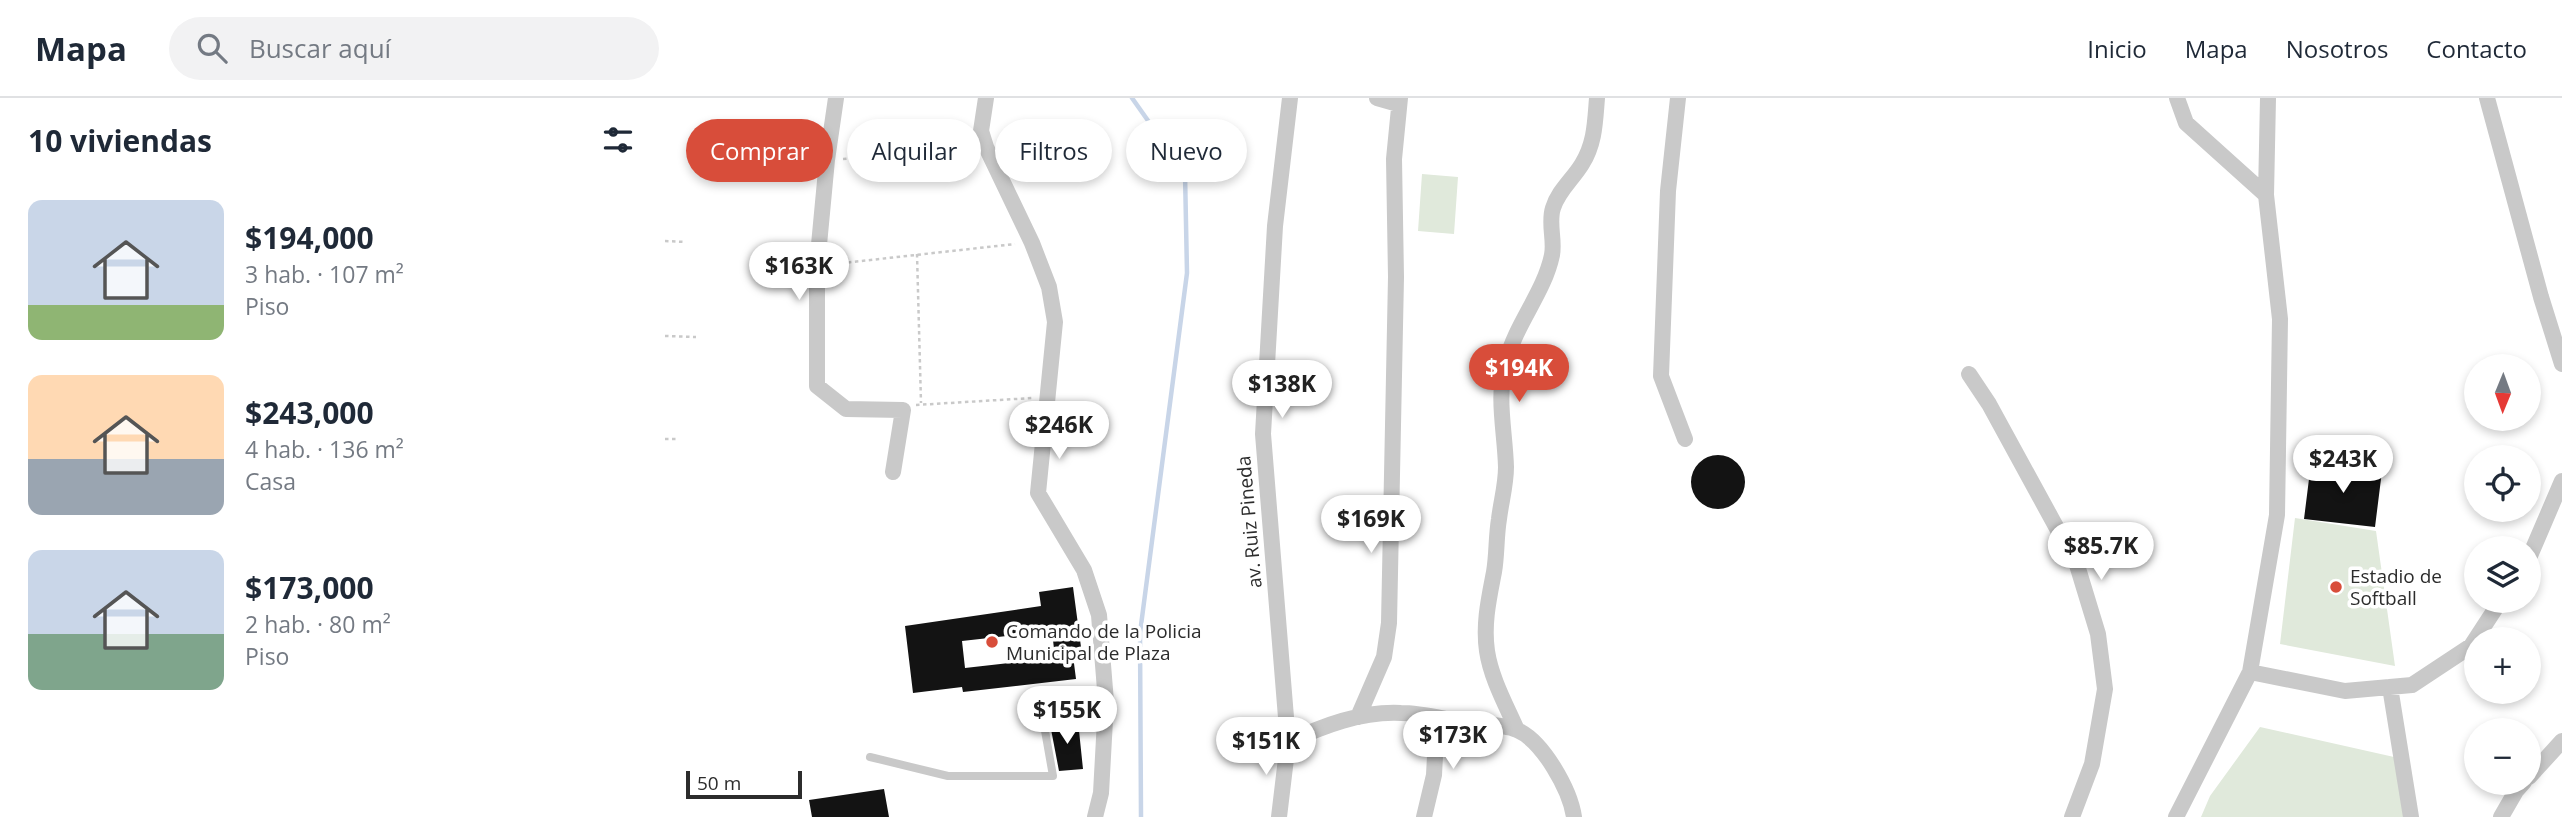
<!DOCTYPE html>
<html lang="es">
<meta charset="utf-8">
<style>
body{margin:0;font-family:"Open Sans",sans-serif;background:#f2f2f3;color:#1f2937;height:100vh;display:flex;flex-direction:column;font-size:26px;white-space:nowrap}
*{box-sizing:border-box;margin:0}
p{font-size:23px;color:#747a83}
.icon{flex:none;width:38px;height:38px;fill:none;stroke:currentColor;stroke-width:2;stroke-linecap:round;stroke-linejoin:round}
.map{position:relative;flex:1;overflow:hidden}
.side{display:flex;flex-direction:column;background:#fff;width:665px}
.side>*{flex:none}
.hud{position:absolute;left:21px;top:21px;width:665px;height:63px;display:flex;gap:14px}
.needle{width:46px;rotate:181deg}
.tools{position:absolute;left:1799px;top:256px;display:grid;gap:14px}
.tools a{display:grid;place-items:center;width:77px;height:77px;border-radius:50%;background:#fff;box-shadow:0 4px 10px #0003;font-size:35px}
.scale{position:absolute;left:21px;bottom:18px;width:116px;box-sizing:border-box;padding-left:7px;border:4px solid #2c2c2c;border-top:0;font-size:19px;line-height:24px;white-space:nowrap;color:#2c2c2c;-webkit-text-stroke:5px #fff;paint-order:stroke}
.price{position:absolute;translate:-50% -60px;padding:0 16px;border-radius:24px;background:#fff;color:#222;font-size:23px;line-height:46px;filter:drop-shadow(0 2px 4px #0008)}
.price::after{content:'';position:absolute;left:50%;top:42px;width:21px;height:16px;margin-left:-10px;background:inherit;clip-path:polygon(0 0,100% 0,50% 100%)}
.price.current{background:#d84d3a;color:#fff}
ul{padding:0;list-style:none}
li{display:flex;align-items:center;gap:21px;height:175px;padding:0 28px}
li span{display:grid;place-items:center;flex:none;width:196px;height:140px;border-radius:14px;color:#555}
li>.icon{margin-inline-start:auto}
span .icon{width:84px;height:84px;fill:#fffc;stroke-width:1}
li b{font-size:30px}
h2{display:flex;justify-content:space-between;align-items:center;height:84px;padding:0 28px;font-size:30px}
.tag{padding:0 24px;border-radius:32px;background:#fff;box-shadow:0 4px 10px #0003;font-size:24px;line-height:63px}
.tag.current{background:#d84d3a;color:#fff}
header{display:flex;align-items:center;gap:42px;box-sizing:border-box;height:98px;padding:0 35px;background:#fff;border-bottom:2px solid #e0e1e3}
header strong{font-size:33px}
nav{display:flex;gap:38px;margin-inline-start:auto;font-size:24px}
.search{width:490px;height:63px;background:#f2f2f3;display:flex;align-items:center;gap:18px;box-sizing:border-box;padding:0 24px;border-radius:38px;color:#747a83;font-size:26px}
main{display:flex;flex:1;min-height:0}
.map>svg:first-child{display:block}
</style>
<header>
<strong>Mapa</strong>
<div class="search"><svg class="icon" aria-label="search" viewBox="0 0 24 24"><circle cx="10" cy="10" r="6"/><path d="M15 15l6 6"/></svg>Buscar aquí</div>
<nav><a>Inicio</a><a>Mapa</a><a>Nosotros</a><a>Contacto</a></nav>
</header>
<main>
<section class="side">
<h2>10 viviendas<svg class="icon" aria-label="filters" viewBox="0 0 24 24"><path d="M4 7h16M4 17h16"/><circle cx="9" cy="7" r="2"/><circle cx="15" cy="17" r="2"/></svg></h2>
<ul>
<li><span style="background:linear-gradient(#c9d6e8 75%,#8fb573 0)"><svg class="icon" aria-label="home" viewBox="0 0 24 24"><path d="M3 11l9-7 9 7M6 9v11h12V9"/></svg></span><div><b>$194,000</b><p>3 hab. · 107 m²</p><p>Piso</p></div></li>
<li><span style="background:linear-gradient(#ffd9b3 60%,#9aa5b1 0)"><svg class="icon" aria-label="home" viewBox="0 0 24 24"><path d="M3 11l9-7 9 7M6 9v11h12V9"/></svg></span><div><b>$243,000</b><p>4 hab. · 136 m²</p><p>Casa</p></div></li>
<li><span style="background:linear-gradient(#c9d6e8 60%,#7fa58c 0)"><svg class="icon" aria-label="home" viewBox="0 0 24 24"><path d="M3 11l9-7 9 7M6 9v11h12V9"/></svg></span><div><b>$173,000</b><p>2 hab. · 80 m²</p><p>Piso</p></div></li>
</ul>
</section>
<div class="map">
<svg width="1897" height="719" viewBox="0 0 1897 719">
<rect width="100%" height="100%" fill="#fff"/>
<path fill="#e0e9db" d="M757 76 793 79 789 136 753 133Z
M1630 420 1711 433 1730 568 1615 546Z
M1595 629 1729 659 1739 719H1536L1545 698Z"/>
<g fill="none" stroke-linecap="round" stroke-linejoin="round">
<path stroke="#c8d5e8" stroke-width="4.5" d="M467 0 520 75 522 175 475 535 476 719"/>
</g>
<path fill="#131313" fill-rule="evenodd" d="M1026 384a27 27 0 1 1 54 0a27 27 0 1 1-54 0Z
M1646 365 1717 373 1710 429 1639 421Z
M408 489 416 549 407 550 411 581 298 594 297 589 248 595 240 528 376 508 374 494ZM387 533 390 560 300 570 297 543Z
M413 623 418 671 394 673 385 626Z
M219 691 224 719H147L144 702Z"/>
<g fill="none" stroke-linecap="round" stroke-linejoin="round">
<path stroke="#c9c9c9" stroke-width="2.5" stroke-dasharray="3.5 3.5" stroke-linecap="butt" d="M178 61 304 50
M0 143 21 144
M252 156 256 305
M169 166 350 146
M0 238 31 239
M251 307 367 300
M0 341H14"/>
<path stroke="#c9c9c9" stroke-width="8" d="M205 659 283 678H388L376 610 441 604"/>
<path stroke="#c9c9c9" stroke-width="16" d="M171 0 162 62 152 168V288L181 311 238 312 228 374
M321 0 316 33 321 49 367 145 384 189 390 224 373 395 419 472 434 517 441 604 436 695 430 719
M712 0 733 6
M1013 0 1003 93 996 278 1020 341
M1512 0 1521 25 1601 97
M1822 0 1876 199 1897 266
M1304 276 1324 306 1412 467 1433 536 1440 591 1427 666 1407 719
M1864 460 1897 383
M1585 574 1680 593 1747 587 1806 548 1836 502
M1725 589 1746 719
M693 619 719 559 724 525 731 179 729 61 735 0
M852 632C841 607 826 580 822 553 818 526 824 500 829 474 832 457 831 439 834 421 836 404 841 387 841 369 840 333 831 299 841 264 851 225 879 195 887 157 890 142 883 125 888 110 893 93 908 81 917 66 930 45 930 24 932 0
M623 644C658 628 696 613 736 615 758 615 782 622 804 625 819 627 839 626 852 632 878 643 905 692 909 719
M1864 679 1897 643
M614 719 623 644 598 336 610 128 625 0
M759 719 769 677 772 620
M1511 719 1585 574 1612 417 1615 221 1601 97 1603 0
M1836 719 1851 693 1859 684"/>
</g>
<g fill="#d84d3a" stroke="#fff" stroke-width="2.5">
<circle cx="1671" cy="489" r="7"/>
<circle cx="327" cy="544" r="7"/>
</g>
<g text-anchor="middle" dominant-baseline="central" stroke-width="7" stroke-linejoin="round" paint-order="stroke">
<g font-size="19" fill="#2c2c2c" stroke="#fff">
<text transform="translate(584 424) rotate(-95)">av. Ruiz Pineda</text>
</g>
<g font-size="19" fill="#2c2c2c" stroke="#fff" text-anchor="start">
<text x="1685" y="478">Estadio de<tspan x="1685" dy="22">Softball</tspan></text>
<text x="341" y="533">Comando de la Policia<tspan x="341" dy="22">Municipal de Plaza</tspan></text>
</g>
</g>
</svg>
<div class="tools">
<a><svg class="needle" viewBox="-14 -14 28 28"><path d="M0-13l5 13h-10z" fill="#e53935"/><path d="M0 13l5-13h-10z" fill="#747a83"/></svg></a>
<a><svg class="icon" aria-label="locate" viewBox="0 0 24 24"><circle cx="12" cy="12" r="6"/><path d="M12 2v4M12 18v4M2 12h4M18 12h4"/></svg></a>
<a><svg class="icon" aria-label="layers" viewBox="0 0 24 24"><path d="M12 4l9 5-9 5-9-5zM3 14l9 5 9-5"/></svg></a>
<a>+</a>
<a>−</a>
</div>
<div class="scale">50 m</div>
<b class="price" style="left:134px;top:204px">$163K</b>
<b class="price current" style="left:854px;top:306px">$194K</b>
<b class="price" style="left:617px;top:322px">$138K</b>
<b class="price" style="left:394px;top:363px">$246K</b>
<b class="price" style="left:1678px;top:397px">$243K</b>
<b class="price" style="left:706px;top:457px">$169K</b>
<b class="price" style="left:1436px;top:484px">$85.7K</b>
<b class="price" style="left:402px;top:648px">$155K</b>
<b class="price" style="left:788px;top:673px">$173K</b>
<b class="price" style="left:601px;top:679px">$151K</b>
<div class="hud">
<a class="tag current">Comprar</a>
<a class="tag">Alquilar</a>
<a class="tag">Filtros</a>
<a class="tag">Nuevo</a>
</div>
</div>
</main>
